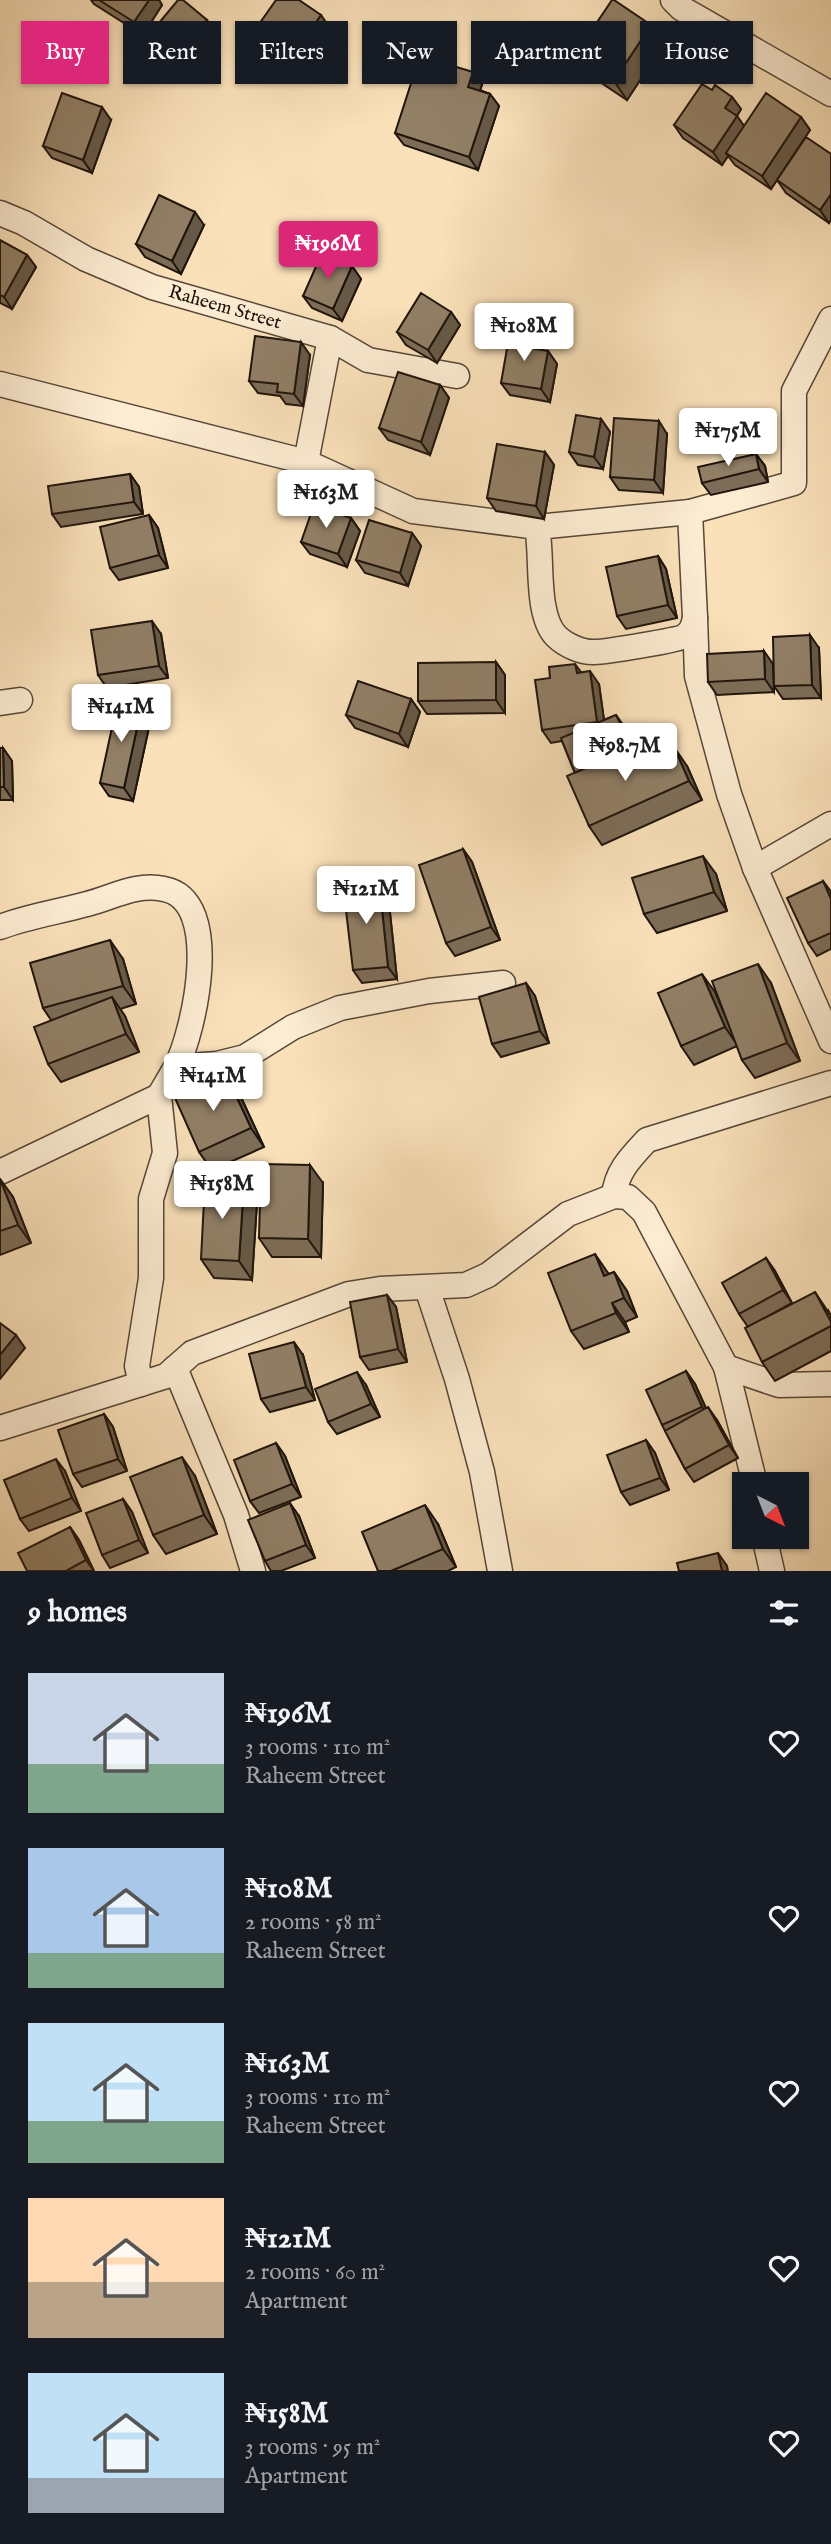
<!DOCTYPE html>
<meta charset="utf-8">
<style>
body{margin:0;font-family:"IM FELL English",serif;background:#20242c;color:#f1f3f6;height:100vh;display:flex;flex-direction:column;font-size:26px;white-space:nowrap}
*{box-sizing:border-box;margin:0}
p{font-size:23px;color:#9ea1a6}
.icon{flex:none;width:38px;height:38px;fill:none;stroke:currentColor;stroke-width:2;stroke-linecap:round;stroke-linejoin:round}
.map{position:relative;height:1571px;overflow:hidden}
.details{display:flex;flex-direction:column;background:#171b24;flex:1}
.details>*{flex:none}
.hud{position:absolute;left:21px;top:21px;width:789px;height:63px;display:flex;gap:14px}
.needle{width:46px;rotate:138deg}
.controls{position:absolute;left:732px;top:1472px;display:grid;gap:14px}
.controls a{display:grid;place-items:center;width:77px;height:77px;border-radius:0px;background:#171b24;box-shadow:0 2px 5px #0004;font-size:35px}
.price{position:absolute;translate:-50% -60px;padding:0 16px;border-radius:7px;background:#fff;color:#222;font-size:23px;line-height:46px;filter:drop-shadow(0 2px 4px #0008)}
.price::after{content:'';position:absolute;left:50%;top:42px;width:21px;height:16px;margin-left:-10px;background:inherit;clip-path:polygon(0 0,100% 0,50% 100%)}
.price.selected{background:#db2777;color:#fff}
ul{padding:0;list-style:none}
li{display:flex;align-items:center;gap:21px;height:175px;padding:0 28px}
li span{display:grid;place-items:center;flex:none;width:196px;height:140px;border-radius:0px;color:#555}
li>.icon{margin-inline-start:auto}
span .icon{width:84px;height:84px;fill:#fffc;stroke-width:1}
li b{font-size:30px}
h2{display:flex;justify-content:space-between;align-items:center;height:84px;padding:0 28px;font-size:30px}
.pill{padding:0 24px;border-radius:0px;background:#171b24;box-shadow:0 2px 5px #0004;font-size:24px;line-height:63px}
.pill.selected{background:#db2777;color:#fff}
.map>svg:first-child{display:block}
</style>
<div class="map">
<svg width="831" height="1571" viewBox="0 0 831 1571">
<rect width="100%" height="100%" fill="#fae1ba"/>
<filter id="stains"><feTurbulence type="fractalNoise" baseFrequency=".00286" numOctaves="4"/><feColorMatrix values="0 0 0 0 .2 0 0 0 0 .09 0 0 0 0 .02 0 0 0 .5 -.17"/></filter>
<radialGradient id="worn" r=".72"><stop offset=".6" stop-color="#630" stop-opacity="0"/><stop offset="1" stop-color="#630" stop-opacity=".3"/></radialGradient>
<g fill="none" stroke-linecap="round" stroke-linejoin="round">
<g stroke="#564738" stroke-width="27">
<g id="minor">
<path d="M673 0 681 8 831 94"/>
<path id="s1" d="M0 213 24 223 86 259 152 287 330 338 368 360 457 376"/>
<path d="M0 384 306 462 413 511 537 527C543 557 535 614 556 636 565 645 582 653 595 652 605 652 679 640 685 636 692 631 693 626 695 618L690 512"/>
<path d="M306 462 330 338"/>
<path d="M537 527 690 512 794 483V391L831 319"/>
<path d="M695 618 697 676 729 794 755 868 831 1041"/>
<path d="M0 703 20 700"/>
<path d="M755 868 831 824"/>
<path d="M0 927C29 916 58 912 87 904 114 897 136 883 164 889 224 900 194 1032 176 1067"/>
<path d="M0 1172 159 1096 176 1067 217 1064 245 1057 293 1027 340 1008 429 991 503 983"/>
<path d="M614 1196C616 1172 631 1157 647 1140L831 1083"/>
<path d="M427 1288 457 1379 482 1472 500 1571"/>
<path d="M726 1367 779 1385 831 1384"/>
<path d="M175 1368 236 1515 253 1571"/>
<path d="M141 1384 137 1366 151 1278V1199L165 1153 159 1096"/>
<path d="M0 1428 166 1376 192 1353 349 1294 380 1289 466 1285 488 1275 568 1214 614 1196 628 1197 644 1212 726 1367 755 1484"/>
<path d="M764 1536 772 1571"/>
</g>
</g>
<use href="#minor" stroke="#fcecd2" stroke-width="24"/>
</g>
<path fill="#7d6d58" stroke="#1f140c" stroke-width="2" d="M91 0H159L162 5 143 35 94 4Z
M330 28 296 76 259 50 250 37Z
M216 32 208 43 214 52 204 64 196 57 185 70 158 48 149 35Z
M664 44 627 100 588 74 575 55Z
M473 72 482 85 480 90 490 94 499 106 478 170 404 145 395 133 448 81Z
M712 90 732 97 741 109 737 116 744 126 801 117 810 130 780 175 831 154V220L829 223 786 193 777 180 771 189 735 165 728 156 722 165 683 138 674 125Z
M111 120 92 173 52 158 43 146Z
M204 225 181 274 145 257 136 244Z
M0 240 27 255 36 267 12 309 0 303Z
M352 266 361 279 342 321 312 308 303 296Z
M451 312 460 325 437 363 406 345 397 332Z
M533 333 542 346 541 350 548 351 557 364 550 402 510 395 501 383 518 339Z
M310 355 303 406 286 404 280 396 258 393 249 381Z
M440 385 449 398 430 455 388 440 379 428Z
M601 419 610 432 603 469 578 465 569 452Z
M667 434 663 493 619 490 610 477Z
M545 452 554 465 544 519 496 511 487 498Z
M756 454 765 466 768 482 711 495 702 483Z
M130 474 139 487 143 514 61 527 52 514Z
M149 515 158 528 168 568 119 580 110 568Z
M351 518 360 531 347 567 310 554 301 542Z
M412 533 421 546 408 586 365 573 356 560Z
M658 556 666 569 677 618 626 629 617 616Z
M161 634 168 678 107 688 98 675Z
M819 648 821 698 783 699 774 686Z
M496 662 505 675V713L427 714 418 701Z
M773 664 774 692 717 695 708 682Z
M581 673 599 684 604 720 616 715 625 728 641 762 687 766 702 800 602 845 589 826 575 773 562 741 551 743 542 730Z
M411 699 420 712 408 747 355 728 346 715Z
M151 718 133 801 109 796 100 783Z
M0 748H3L12 761 13 800H0Z
M463 849 472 862 500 940 455 956 446 943Z
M716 874 727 911 657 933 644 914Z
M379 881 388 894 397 979 362 983 353 970Z
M823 881 831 892V949L817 956 808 943Z
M123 959 136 1004 120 1009 125 1016 139 1052 61 1082 48 1064 51 1020 43 1008Z
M526 983 535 996 549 1043 501 1057 492 1044Z
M771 983 800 1061 755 1078 742 1060 737 1046 694 1065 681 1046 715 992 726 1018Z
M226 1074 239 1093 264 1147 212 1170 199 1152Z
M0 1179 13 1197 31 1243 0 1255Z
M244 1183 257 1202 252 1280 214 1278 201 1259Z
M323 1183 321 1257H272L259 1238Z
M766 1258 775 1271 792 1303 748 1327 739 1314Z
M614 1272 627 1291 637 1317 625 1322 629 1332 584 1349 571 1331 608 1273 609 1274Z
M387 1295 396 1307 407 1362 369 1370 360 1357Z
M828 1310 831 1316V1351L775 1381 762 1362Z
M303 1355 315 1400 270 1412 261 1399Z
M686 1371 695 1384 706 1408 717 1420 738 1458 694 1482 685 1469 662 1425Z
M366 1385 380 1417 337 1434 328 1422Z
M104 1414 113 1427 127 1471 82 1487 73 1474Z
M646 1440 655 1453 669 1490 630 1505 621 1492Z
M276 1443 285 1456 301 1497 259 1513 250 1501Z
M65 1471 81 1511 29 1531 20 1519Z
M195 1476 217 1534 166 1554 153 1535Z
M123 1499 132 1512 148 1553 110 1568 102 1555Z
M299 1516 315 1558 281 1571H271L265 1561Z
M438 1524 456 1567 448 1571H378Z
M70 1527 79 1540 94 1571H27Z"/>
<path fill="#665947" stroke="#1f140c" stroke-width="2" d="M149 0H159L162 5 143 35 134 22Z
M321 15 330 28 296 76 287 63Z
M207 20 216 32 208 43 214 52 204 64 195 51 197 32Z
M651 25 664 44 627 100 614 81Z
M187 44 196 57 185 70 176 58Z
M473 72 482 85 477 99 468 87Z
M490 94 499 106 478 170 469 157Z
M732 97 741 109 734 121 725 108Z
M102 107 111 120 92 173 83 160Z
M737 116 746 129 726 153 728 156 722 165 713 152Z
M801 117 810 130 771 189 762 176Z
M831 194V220L829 223 820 210Z
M195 212 204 225 181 274 172 261Z
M27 255 36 267 12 309 4 297Z
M352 266 361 279 342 321 333 309Z
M451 312 460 325 437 363 428 350Z
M533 333 542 346 539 361 530 348Z
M301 342 310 355 303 406 294 394Z
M548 351 557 364 550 402 541 389Z
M440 385 449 398 430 455 421 442Z
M601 419 610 432 603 469 594 457Z
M659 421 667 434 663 493 654 480Z
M545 452 554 465 544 519 536 506Z
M756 454 765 466 768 482 759 469Z
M130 474 139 487 143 514 134 502Z
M149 515 158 528 168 568 159 555Z
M351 518 360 531 347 567 338 554Z
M412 533 421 546 408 586 400 573Z
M658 556 666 569 677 618 668 605Z
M152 621 161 634 168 678 159 666Z
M810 635 819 648 821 698 812 685Z
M764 651 773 664 774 692 765 679Z
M496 662 505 675V713L496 700Z
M575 664 584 676 577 673Z
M590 671 599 684 606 735 597 722Z
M411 699 420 712 408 747 399 734Z
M142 705 151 718 133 801 124 788Z
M616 715 625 728 650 782 637 763Z
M674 747 687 766 702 800 689 781Z
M3 748 12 761 13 800 4 787Z
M463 849 472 862 500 940 491 927Z
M703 856 716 874 727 911 714 892Z
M379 881 388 894 397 979 388 967Z
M823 881 831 892V899Z
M110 940 123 959 136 1004 123 986Z
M758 964 771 983 800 1061 787 1043Z
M702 974 715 992 738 1046 725 1027Z
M526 983 535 996 549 1043 540 1031Z
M112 997 125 1016 139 1052 126 1034Z
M226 1074 239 1093 264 1147 251 1128Z
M310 1165 323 1183 321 1257 308 1239Z
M0 1179 13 1197 31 1243 18 1225Z
M244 1183 257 1202 252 1280 239 1261Z
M595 1254 608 1273 617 1295 604 1276Z
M766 1258 775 1271 792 1303 783 1290Z
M614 1272 627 1291 637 1317 624 1298Z
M815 1292 831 1316V1322Z
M387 1295 396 1307 407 1362 398 1349Z
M612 1303 625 1322 629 1332 616 1313Z
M16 1335 25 1348 0 1379V1355Z
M294 1342 303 1355 315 1400 306 1387Z
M686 1371 695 1384 711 1420 702 1407Z
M357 1372 366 1385 380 1417 371 1404Z
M708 1407 717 1420 738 1458 729 1445Z
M104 1414 113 1427 127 1471 118 1459Z
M646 1440 655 1453 669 1490 660 1478Z
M276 1443 285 1456 301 1497 292 1484Z
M182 1457 195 1476 217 1534 204 1515Z
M56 1459 65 1471 81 1511 72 1498Z
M123 1499 132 1512 148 1553 139 1540Z
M290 1503 299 1516 315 1558 306 1545Z
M425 1505 438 1524 456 1567 443 1549Z
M70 1527 79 1540 94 1571 86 1560Z
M718 1553 727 1566 728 1571H722Z"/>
<path fill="#917f66" stroke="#1f140c" stroke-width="2" d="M99 0H149L134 22Z
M178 0H183L207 20 197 32 205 39 195 51 187 44 176 58 149 35Z
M276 0H299L321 15 287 63 250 37Z
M612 0H614L651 25 614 81 575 55Z
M453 66 473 72 468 87 490 94 469 157 395 133 415 71 448 81Z
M702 84 712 90 715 85 732 97 725 108 737 116 713 152 674 125Z
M62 93 102 107 83 160 43 146Z
M766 93 801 117 762 176 726 153Z
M806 137 831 154V194L820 210 777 180Z
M159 195 195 212 172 261 136 244Z
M0 240 27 255 4 297 0 295Z
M322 253 352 266 333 309 303 296Z
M421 293 451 312 428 350 397 332Z
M519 331 533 333 530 348 548 351 541 389 501 383 509 337 518 339Z
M255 336 301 342 294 394 277 392 278 384 249 381Z
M398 372 440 385 421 442 379 428Z
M576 415 601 419 594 457 569 452Z
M614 418 659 421 654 480 610 477Z
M497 444 545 452 536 506 487 498Z
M756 454 759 469 702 483 698 467Z
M130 474 134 502 52 514 48 486Z
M314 505 351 518 338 554 301 542Z
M149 515 159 555 110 568 100 527Z
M369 520 412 533 400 573 356 560Z
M658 556 668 605 617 616 606 567Z
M152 621 159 666 98 675 91 630Z
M810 635 812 685 774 686 773 637Z
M764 651 765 679 708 682 707 654Z
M496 662V700L418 701V663Z
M575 664 577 673 590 671 597 722 542 730 535 680 550 678 549 667Z
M358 681 411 699 399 734 346 715Z
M118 700 142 705 124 788 100 783Z
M616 715 635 754 631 748 575 773 561 738Z
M674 747 689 781 589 826 567 776 631 748 637 763Z
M0 748H3L4 787H0Z
M463 849 491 927 446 943 419 865Z
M703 856 714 892 644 914 632 878Z
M379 881 388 967 353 970 343 885Z
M823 881 831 899V933L808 943 787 898Z
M110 940 123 986 43 1008 30 963Z
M758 964 787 1043 742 1060 712 981Z
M702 974 725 1027 681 1046 658 993Z
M526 983 540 1031 492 1044 479 997Z
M112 997 126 1034 48 1064 34 1027Z
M226 1074 251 1128 199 1152 175 1098Z
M261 1164 310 1165 308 1239 259 1238Z
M0 1179 18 1225 0 1231Z
M205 1181 244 1183 239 1261 201 1259Z
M595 1254 604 1276 614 1272 624 1298 612 1303 616 1313 571 1331 548 1273Z
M766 1258 783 1290 739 1314 722 1283Z
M815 1292 831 1322V1326L762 1362 745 1328Z
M387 1295 398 1349 360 1357 350 1302Z
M0 1323 16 1335 0 1355Z
M294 1342 306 1387 261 1399 249 1354Z
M686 1371 702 1407 662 1425 646 1390Z
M357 1372 371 1404 328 1422 315 1389Z
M708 1407 729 1445 685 1469 665 1431Z
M104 1414 118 1459 73 1474 58 1430Z
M646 1440 660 1478 621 1492 607 1455Z
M276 1443 292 1484 250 1501 234 1460Z
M182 1457 204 1515 153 1535 130 1477Z
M56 1459 72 1498 20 1519 4 1480Z
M123 1499 139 1540 102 1555 86 1513Z
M290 1503 306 1545 265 1561 248 1520Z
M425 1505 443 1549 391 1571H378L362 1532Z
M70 1527 86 1560 66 1571H27L18 1553Z
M718 1553 722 1571H679L677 1563Z"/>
<g text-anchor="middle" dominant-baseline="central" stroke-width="7" stroke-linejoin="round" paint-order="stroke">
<g font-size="19" fill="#1f140c" stroke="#fcecd2">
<text stroke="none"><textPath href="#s1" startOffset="245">Raheem Street</textPath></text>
</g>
</g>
<rect width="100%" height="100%" filter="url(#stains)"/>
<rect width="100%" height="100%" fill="url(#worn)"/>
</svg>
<div class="controls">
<a><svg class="needle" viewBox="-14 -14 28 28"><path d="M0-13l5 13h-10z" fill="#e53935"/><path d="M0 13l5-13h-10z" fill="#9ea1a6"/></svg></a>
</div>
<b class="price selected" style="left:328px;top:281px">₦196M</b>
<b class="price" style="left:524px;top:363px">₦108M</b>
<b class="price" style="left:728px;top:468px">₦175M</b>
<b class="price" style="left:326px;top:530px">₦163M</b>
<b class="price" style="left:121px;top:744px">₦141M</b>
<b class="price" style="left:625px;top:783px">₦98.7M</b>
<b class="price" style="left:366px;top:926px">₦121M</b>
<b class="price" style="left:213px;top:1113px">₦141M</b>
<b class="price" style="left:222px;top:1221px">₦158M</b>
<div class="hud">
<a class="pill selected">Buy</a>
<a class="pill">Rent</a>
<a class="pill">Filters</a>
<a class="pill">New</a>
<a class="pill">Apartment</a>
<a class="pill">House</a>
</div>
</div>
<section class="details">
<h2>9 homes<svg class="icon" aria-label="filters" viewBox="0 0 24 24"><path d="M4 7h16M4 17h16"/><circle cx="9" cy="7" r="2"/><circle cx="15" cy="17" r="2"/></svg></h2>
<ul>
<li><span style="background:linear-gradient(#c9d6e8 65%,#7fa58c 0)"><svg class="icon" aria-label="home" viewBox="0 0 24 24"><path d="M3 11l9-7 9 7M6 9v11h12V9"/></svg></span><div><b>₦196M</b><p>3 rooms · 110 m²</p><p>Raheem Street</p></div><svg class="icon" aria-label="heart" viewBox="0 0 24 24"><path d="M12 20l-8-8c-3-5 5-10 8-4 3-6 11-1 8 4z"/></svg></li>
<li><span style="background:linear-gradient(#a9c7e8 75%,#7fa58c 0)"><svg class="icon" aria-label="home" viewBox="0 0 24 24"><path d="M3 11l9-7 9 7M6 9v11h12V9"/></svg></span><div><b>₦108M</b><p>2 rooms · 58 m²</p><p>Raheem Street</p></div><svg class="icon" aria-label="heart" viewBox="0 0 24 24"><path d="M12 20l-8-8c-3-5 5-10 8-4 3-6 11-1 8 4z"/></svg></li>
<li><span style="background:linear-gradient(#bfe0f5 70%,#7fa58c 0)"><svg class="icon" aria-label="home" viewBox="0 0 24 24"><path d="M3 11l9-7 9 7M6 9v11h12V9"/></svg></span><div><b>₦163M</b><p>3 rooms · 110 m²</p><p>Raheem Street</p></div><svg class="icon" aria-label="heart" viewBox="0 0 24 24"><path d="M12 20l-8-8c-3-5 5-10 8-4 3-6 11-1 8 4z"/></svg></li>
<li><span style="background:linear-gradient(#ffd9b3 60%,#b9a48a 0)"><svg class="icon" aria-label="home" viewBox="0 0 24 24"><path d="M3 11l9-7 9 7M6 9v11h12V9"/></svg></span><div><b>₦121M</b><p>2 rooms · 60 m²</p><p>Apartment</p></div><svg class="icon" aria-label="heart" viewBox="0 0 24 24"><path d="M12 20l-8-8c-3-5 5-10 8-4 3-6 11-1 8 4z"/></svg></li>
<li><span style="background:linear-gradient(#bfe0f5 75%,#9aa5b1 0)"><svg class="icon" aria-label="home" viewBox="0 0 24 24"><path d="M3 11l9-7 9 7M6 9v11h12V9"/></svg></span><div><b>₦158M</b><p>3 rooms · 95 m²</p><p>Apartment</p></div><svg class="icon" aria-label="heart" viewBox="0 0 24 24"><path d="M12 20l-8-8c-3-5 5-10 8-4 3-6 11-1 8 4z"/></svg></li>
</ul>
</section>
